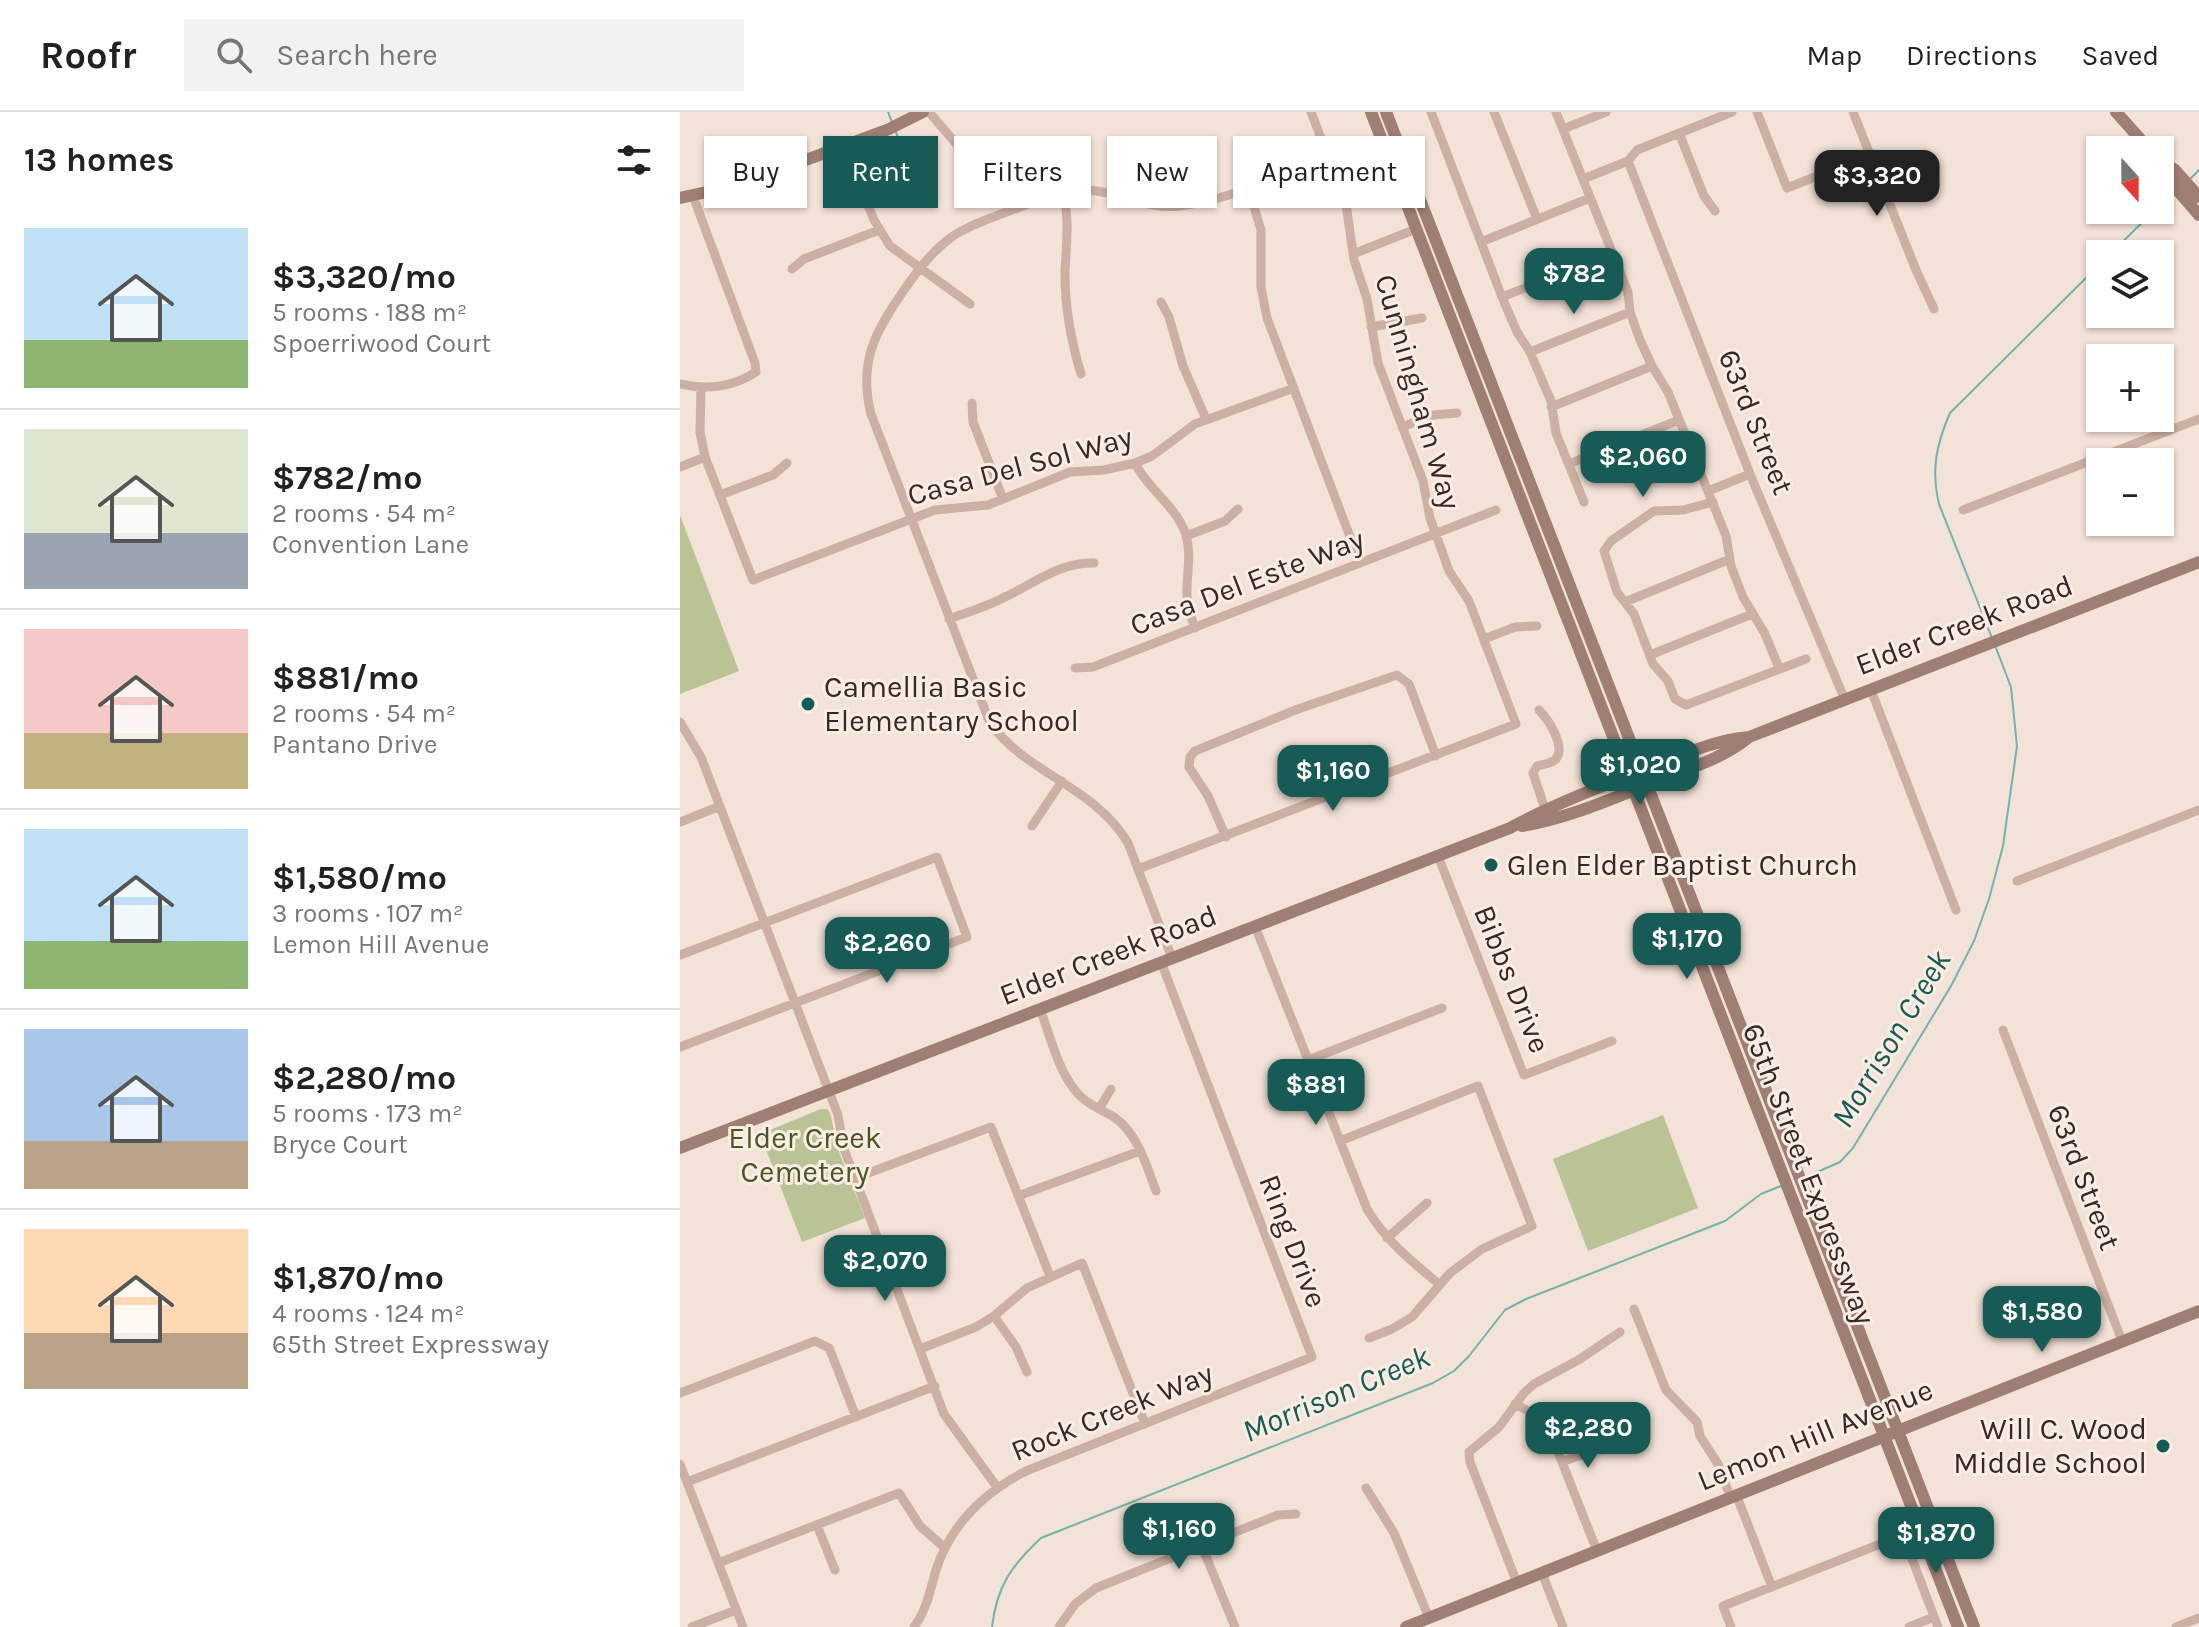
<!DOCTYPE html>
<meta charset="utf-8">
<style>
body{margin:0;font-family:Karla,sans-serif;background:#f2f2f2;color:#222;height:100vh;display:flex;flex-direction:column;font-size:30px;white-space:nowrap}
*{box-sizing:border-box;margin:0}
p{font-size:26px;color:#767676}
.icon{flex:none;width:44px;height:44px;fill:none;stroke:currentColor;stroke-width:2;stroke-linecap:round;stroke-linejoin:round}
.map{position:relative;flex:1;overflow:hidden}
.side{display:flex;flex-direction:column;background:#fff;width:680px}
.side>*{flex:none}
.banner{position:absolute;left:24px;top:24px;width:760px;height:72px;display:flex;gap:16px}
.needle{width:52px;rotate:159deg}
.fabs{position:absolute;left:1406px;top:24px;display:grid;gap:16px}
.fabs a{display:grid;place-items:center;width:88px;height:88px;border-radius:0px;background:#fff;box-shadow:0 2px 6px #0004;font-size:40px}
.price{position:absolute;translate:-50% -68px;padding:0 18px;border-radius:16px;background:#185a55;color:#fff;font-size:26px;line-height:52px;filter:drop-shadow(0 2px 4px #0008)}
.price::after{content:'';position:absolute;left:50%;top:48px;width:24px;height:18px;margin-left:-12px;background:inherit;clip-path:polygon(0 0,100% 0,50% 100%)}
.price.active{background:#222;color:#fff}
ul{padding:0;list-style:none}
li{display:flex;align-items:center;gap:24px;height:200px;padding:0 24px}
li+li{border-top:2px solid #e0e0e0}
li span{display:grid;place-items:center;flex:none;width:224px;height:160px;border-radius:0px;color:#555}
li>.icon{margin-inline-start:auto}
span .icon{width:96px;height:96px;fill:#fffc;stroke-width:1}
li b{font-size:34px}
h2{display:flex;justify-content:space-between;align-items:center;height:96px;padding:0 24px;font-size:34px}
.chip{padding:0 28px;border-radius:0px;background:#fff;box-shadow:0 2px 6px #0004;font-size:28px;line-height:72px}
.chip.active{background:#185a55;color:#fff}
header{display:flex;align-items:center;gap:48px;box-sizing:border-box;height:112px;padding:0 40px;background:#fff;border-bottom:2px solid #e0e0e0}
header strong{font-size:38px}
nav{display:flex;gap:44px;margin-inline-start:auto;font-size:28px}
.search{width:560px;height:72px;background:#f2f2f2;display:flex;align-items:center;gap:20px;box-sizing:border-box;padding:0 28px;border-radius:0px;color:#767676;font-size:30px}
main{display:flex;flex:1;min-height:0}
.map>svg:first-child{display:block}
</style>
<header>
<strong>Roofr</strong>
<div class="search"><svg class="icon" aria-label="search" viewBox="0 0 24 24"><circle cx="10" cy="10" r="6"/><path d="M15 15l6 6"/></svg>Search here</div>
<nav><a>Map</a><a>Directions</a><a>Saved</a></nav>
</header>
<main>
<section class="side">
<h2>13 homes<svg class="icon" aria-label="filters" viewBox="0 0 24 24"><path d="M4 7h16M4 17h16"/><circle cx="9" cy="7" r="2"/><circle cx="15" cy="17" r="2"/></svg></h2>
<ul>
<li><span style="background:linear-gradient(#bfe0f5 70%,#8fb573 0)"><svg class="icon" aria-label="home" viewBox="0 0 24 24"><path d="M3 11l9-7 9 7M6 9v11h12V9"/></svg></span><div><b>$3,320/mo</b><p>5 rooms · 188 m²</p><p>Spoerriwood Court</p></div></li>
<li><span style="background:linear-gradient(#dfe7d0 65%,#9aa5b1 0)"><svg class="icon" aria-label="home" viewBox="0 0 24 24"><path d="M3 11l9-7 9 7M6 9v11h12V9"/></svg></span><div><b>$782/mo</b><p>2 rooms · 54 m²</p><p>Convention Lane</p></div></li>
<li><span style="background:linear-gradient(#f6c9c9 65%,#c2b280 0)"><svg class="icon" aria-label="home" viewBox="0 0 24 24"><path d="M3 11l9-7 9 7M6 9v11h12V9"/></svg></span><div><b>$881/mo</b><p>2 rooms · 54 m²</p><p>Pantano Drive</p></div></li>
<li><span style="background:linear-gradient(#bfe0f5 70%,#8fb573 0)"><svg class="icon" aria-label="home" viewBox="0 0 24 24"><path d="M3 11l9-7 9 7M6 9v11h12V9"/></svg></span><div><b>$1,580/mo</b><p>3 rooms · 107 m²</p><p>Lemon Hill Avenue</p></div></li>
<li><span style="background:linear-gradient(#a9c7e8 70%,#b9a48a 0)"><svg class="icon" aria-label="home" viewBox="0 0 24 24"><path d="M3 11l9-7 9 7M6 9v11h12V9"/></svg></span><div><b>$2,280/mo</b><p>5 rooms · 173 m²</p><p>Bryce Court</p></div></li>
<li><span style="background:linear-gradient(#ffd9b3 65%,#b9a48a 0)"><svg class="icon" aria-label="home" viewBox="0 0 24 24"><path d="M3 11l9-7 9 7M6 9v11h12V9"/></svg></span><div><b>$1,870/mo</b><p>4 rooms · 124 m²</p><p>65th Street Expressway</p></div></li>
</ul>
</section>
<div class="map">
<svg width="1519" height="1515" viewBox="0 0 1519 1515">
<rect width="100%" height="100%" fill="#f3e2d7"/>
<path fill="#bac396" d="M0 403 59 559 0 582Z
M141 997H147L150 1001 159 1040 185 1106 122 1130 80 1022Z
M983 1003 1018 1096 908 1139 873 1047Z"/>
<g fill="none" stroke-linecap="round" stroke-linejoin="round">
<path stroke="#74b2ac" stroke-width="2" d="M208 0 212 10
M216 20 219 29
M1511 66 1519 58
M1480 93 1494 80
M1430 142 1475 98
M1312 526 1259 392C1251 358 1256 333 1270 301L1420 152
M1126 1065 1160 1050 1173 1036 1271 874 1294 829 1309 787 1323 734 1337 634 1331 575 1316 536
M312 1515C317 1474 331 1454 361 1426L753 1271 774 1259 789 1244 825 1198 846 1187 1045 1109 1081 1082 1101 1074"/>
<path stroke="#ccb0a3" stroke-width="9" d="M249 0 279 35
M751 0 822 185 837 220 850 240 871 289 876 321 904 390
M814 0 857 107
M876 0 948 180 950 200 960 228 972 254 988 280 1046 424 1051 454 1063 485 1085 522 1099 556
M1077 0 1107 76 1190 43
M1173 0 1236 158 1254 197
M883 17 926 0
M999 21 1024 84 1035 99
M164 34 194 108 210 134 290 192
M948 49 1070 362 1165 588
M903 67 948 49 957 38 1052 0
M568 75 581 118V175L587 206 680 451
M383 80C390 108 386 133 385 162 385 196 391 229 401 262
M801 130 910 86
M673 142 736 117
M112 157 124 147 199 118
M822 185 933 141
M481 190 489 205 503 254 526 307
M691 215 742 206
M850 240 950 200
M0 272C26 278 53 275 76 260L75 251 13 84
M21 275 20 320 25 345 73 468 255 398 308 393 390 360 424 358 455 351 472 344 515 312 614 276
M292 291 293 310 323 387
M871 295 972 254
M722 315 753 303 777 301
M455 351C468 378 496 393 506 423 512 445 506 464 507 485 508 496 511 506 515 516
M889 352 999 308
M0 355 25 345
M1028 379 1070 362
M40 383 93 363 107 351
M1033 390 1003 398 974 399 931 429 924 439 937 480 954 502 973 552 988 569 995 587 1006 593 1126 547
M1283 398 1519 307
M506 424 545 409 558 397
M945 490 1050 447
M269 507C288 500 309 494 327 484 354 471 383 449 414 451
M804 527 835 515 857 514
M970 543 1072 502
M395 556 413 555 816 398
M1191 578 1276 798
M859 598C868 607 886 634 876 647 871 652 863 652 857 654L853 661 865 697
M0 610 21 645 158 1003 164 1037 264 1302 317 1375
M0 710 40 694
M352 714 382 669
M546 725 528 684 509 655 510 645 515 639 618 597 717 563 729 572 756 644
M758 744 844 963 932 929
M458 757 836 612 789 489 769 459 750 406 743 369 698 251 687 187 674 148 666 92 631 0
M1337 769 1519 698
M575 814 687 1097C706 1129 731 1149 759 1172
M0 843 257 745 287 825 0 935
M492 846 448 731C415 675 347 662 310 611L191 302C178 250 195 220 224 178 238 158 253 138 273 124 293 111 317 104 340 95 359 88 378 79 398 78 433 76 464 98 500 94 550 88 603 63 650 44
M360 897C370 923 377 955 394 977 404 991 419 996 434 1005 458 1022 466 1052 476 1079
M1323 918 1442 1229
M628 948 762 896
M419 997 431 977
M660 1029 798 974 852 1114 802 1137 770 1161 732 1205 712 1217 689 1226
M175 1066 311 1015 370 1164
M338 1084 460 1039
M707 1126 747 1091
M206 1147 241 1134 260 1132
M954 1197 986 1278 1017 1310 1020 1324 1038 1352 1050 1384
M314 1204 336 1235 347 1260
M240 1237 296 1215 314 1204 347 1176 402 1151 465 1312
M0 1281 135 1229 149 1236 152 1243 176 1305
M835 1292 856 1303 871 1322 917 1439
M882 1350 922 1335
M0 1352 63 1515
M7 1370 255 1274
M686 1376 714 1421 749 1506
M1056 1382 1092 1475
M137 1413 155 1458
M521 1432 555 1515
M38 1451 219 1381 240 1414 265 1436
M862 1461 883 1515
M837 1471 790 1350 789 1340 819 1315 844 1281 854 1272 900 1247 940 1220
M12 1515 56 1498
M234 1515C247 1498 250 1478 256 1458 271 1412 305 1380 346 1359L632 1245 481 850
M379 1515 395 1492 416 1476 598 1403 616 1402
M1051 1515 1043 1494 1223 1423 1258 1515
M1229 1515 1254 1505
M1496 1515 1519 1506"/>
<path stroke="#9f7e74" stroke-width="12" d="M691 0 1278 1515
M706 0 1294 1515
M1436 0 1470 38
M1480 49 1495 58 1519 85
M1480 52 1486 65 1519 103
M0 86 59 73 209 17 243 0
M842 714C889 706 934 686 979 668 1010 656 1042 647 1069 625L1519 450
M0 1036 830 716C876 691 925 673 974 654 1005 642 1035 628 1069 625
M726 1515 1519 1199"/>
</g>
<g fill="#185a55" stroke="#faede4" stroke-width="3">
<circle cx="128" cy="592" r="8"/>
<circle cx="811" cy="753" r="8"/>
<circle cx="1483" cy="1334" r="8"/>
</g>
<g text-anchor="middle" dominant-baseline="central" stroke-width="6" stroke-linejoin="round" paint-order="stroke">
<g font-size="30" fill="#362825" stroke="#faede4">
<text transform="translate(738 280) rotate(74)">Cunningham Way</text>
<text transform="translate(1076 310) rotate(68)">63rd Street</text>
<text transform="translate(340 354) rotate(-15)">Casa Del Sol Way</text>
<text transform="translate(567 470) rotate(-21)">Casa Del Este Way</text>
<text transform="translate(1284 513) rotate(-21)">Elder Creek Road</text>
<text transform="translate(428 843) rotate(-21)">Elder Creek Road</text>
<text transform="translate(832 867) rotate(68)">Bibbs Drive</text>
<text transform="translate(1129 1062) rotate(69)">65th Street Expressway</text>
<text transform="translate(1404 1065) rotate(69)">63rd Street</text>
<text transform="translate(613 1129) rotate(69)">Ring Drive</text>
<text transform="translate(432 1300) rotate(-22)">Rock Creek Way</text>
<text transform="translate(1135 1323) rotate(-22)">Lemon Hill Avenue</text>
</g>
<g font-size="30" fill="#362825" stroke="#faede4" text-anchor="start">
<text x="144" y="575">Camellia Basic<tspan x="144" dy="34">Elementary School</tspan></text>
<text x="827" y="753">Glen Elder Baptist Church</text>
<text x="1467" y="1317" text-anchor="end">Will C. Wood<tspan x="1467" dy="34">Middle School</tspan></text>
</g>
<g font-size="30" fill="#4b5627" stroke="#faede4">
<text x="125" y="1026">Elder Creek<tspan x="125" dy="34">Cemetery</tspan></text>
</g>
<g font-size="32" font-style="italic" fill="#185a55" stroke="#faede4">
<text transform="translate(1211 927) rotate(-59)">Morrison Creek</text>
<text transform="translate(656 1282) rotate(-23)">Morrison Creek</text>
</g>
</g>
</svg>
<div class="fabs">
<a><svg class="needle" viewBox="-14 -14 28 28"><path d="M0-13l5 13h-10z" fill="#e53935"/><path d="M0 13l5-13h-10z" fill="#767676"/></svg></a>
<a><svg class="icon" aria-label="layers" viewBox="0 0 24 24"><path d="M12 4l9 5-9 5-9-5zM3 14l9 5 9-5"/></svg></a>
<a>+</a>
<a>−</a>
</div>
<b class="price active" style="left:1197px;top:106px">$3,320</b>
<b class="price" style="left:894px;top:204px">$782</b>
<b class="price" style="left:963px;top:387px">$2,060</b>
<b class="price" style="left:960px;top:695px">$1,020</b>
<b class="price" style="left:653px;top:701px">$1,160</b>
<b class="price" style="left:1007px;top:869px">$1,170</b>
<b class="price" style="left:207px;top:873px">$2,260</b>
<b class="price" style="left:636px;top:1015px">$881</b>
<b class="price" style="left:205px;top:1191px">$2,070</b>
<b class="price" style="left:1362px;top:1242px">$1,580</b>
<b class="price" style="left:908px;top:1358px">$2,280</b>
<b class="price" style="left:499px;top:1459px">$1,160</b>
<b class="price" style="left:1256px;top:1463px">$1,870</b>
<div class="banner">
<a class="chip">Buy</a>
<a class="chip active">Rent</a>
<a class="chip">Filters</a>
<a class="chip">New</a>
<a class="chip">Apartment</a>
</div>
</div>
</main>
